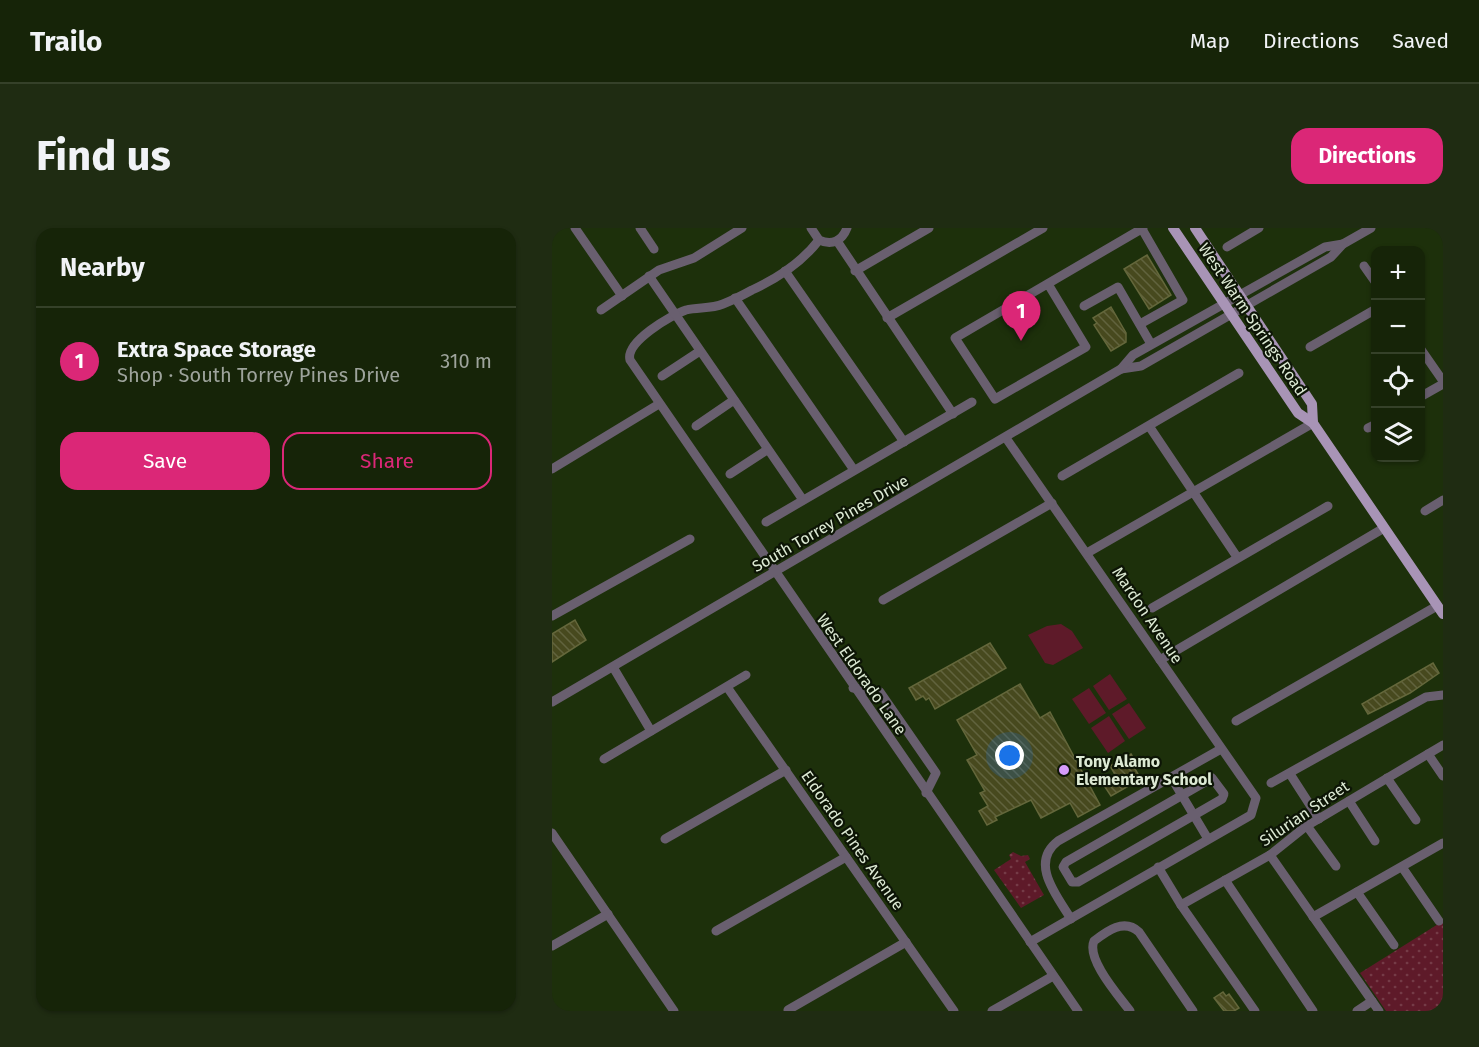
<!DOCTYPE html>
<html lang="en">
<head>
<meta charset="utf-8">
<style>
  body { margin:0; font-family:"Fira Sans",sans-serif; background:#1f2c12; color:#f1f3f6 }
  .controls { position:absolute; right:18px; top:18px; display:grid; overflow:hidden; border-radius:12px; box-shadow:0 2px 4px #0004 }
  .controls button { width:54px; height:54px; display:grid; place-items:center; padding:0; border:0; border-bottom:2px solid #354129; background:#162408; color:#f1f3f6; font:30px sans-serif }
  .you { position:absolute; left:458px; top:528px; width:21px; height:21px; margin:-15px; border:4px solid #fff; border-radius:50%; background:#1a73e8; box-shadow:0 0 0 9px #1a73e833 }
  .badge { display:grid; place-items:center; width:39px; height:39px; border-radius:50%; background:#db2777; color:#fff; font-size:20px; font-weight:700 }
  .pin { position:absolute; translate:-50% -50px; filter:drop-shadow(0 2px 3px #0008) }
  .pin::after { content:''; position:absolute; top:32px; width:21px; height:18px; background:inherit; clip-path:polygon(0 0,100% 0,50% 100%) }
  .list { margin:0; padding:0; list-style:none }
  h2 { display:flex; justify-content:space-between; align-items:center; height:78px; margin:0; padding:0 24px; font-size:26px }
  h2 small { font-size:20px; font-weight:400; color:#9ea49c }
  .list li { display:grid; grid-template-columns:39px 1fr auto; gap:18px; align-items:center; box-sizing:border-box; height:108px; padding:0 24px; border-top:2px solid #354129 }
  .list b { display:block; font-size:22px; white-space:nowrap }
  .list p { margin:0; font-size:20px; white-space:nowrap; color:#9ea49c }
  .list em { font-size:20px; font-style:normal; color:#9ea49c }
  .actions { display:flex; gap:12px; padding:18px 24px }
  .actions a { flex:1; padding:14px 0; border:2px solid #db2777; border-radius:18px; text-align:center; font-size:21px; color:#db2777 }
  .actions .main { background:#db2777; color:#fff }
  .icon { flex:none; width:33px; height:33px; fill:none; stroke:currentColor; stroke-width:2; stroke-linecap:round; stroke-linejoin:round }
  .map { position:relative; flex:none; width:891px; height:783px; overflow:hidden; border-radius:18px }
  header { display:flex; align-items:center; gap:36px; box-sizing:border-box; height:84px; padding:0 30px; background:#162408; border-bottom:2px solid #354129 }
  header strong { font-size:28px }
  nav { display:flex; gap:33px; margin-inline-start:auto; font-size:21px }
  .intro { display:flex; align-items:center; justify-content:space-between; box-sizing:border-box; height:144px; padding:0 36px }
  h1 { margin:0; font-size:42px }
  .button { padding:15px 27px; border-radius:18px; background:#db2777; color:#fff; font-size:21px; font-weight:700 }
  main { display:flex; gap:36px; padding:0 36px }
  aside { flex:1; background:#162408; border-radius:18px; box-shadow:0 2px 4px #0004 }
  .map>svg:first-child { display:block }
  .green { fill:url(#green-dots) }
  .pitch { fill:#5e1a29 }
  .building { fill:url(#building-back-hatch); stroke:#64673b; stroke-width:1.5 }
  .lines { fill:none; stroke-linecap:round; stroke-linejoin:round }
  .minor { stroke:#695f6f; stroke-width:9 }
  .major { stroke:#a894b6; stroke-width:10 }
  .poi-dot { fill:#d69bfa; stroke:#0d1506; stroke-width:2 }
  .labels { text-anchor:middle; stroke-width:4.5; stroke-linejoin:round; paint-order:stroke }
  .street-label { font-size:16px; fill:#ddead4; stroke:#0d1506 }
  .poi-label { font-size:16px; font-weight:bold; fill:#ddead4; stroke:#0d1506; text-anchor:start }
</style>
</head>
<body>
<header>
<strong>Trailo</strong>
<nav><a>Map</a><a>Directions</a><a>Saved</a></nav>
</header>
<div class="intro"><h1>Find us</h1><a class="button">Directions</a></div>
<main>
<aside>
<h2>Nearby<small></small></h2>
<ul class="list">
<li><span class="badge">1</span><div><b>Extra Space Storage</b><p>Shop · South Torrey Pines Drive</p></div><em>310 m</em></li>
</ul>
<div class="actions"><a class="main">Save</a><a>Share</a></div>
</aside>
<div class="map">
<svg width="891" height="783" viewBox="0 0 891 783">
  <defs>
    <pattern id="green-dots" width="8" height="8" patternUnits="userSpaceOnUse" patternTransform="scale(1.5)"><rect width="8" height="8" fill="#5e1a29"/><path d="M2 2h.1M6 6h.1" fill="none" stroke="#753b47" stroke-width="1.8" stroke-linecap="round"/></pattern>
    <pattern id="building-back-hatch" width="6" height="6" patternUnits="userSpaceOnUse" patternTransform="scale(1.5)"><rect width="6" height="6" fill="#47491e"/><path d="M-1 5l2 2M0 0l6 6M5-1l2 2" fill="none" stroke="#61633e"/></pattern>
  </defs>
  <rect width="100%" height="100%" fill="#1d300b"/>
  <g class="green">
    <polygon points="461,624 469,628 476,627 478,631 473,634 492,667 469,680 442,642 459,631 457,627"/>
    <polygon points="891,693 891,780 886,783 834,783 808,745"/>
  </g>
  <g class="pitch">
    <polygon points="509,396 520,403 531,420 501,437 493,435 476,407 495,398"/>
    <polygon points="558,446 575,471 557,482 541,458"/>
    <polygon points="537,460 554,485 537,496 520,471"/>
    <polygon points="577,475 594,500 577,511 560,486"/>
    <polygon points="557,488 573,513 556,525 539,500"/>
  </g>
  <g class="building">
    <polygon points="595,27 619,67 597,81 572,41"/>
    <polygon points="559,79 574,105 574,114 559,123 542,97 545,95 541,90"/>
    <polygon points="23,392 34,412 0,434 0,406"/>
    <polygon points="438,415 454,440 383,481 377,470 374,472 371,468 364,472 357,460"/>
    <polygon points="881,435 887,445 858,465 816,486 810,476"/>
    <polygon points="468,456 488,490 498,484 548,577 526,589 518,575 489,590 479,572 443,589 445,592 435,597 427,583 436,578 428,565 433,563 415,532 425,527 405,492"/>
    <polygon points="579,526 584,534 580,536 589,551 559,568 551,556 564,548 558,538"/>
    <polygon points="671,764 674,768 677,766 687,780 682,783 672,783 662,770"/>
  </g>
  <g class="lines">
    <g class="minor">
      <polyline points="23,0 70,68"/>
      <polyline points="88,0 102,21"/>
      <path d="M259,0L267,12C280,18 290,13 295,0"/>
      <path d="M267,12C250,34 224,51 200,62C191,67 181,72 171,76C159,81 146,79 134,82C119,87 73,114 78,132L526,783"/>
      <polyline points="285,13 401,186"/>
      <polyline points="675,19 707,0"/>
      <polyline points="812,38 824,55"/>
      <polyline points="233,43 352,214"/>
      <polyline points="303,43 377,0"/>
      <polyline points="97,48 251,272"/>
      <polyline points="496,56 534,119 443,171 403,110 591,0"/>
      <polyline points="183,70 302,242"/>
      <polyline points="532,78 566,59 599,116"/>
      <polyline points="49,82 107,42 142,30 190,0"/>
      <polyline points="335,90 491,0"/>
      <polyline points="588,96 631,72 590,1"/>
      <polyline points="758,119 824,81"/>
      <polyline points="868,120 891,153"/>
      <polyline points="569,141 589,138 779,29 791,16 819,0"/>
      <polyline points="110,148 148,123"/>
      <polyline points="868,169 891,156"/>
      <polyline points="144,198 182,172"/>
      <polyline points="597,198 685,329"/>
      <polyline points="816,200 824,196"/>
      <polyline points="454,210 704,570 699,587 478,714"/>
      <polyline points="0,241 107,176"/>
      <polyline points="178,246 215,222"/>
      <polyline points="510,248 687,145"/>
      <polyline points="873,283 891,272"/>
      <polyline points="214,294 420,174"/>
      <polyline points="535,325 761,195"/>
      <polyline points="331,372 500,275"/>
      <polyline points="600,380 776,278"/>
      <polyline points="0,388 138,311"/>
      <polyline points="608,432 832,300"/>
      <polyline points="61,439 99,503"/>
      <polyline points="175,459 402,783"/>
      <polyline points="301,460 328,464 384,545 374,565"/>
      <polyline points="0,474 569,141 581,127 773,19 791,16"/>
      <polyline points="684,493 885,378"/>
      <polyline points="876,526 891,548"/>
      <polyline points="52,531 194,447"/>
      <polyline points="738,546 767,591"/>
      <polyline points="619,549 656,611"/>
      <polygon points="660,550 672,566 670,571 526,654 520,654 511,639 514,634"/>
      <polyline points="835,550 864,592"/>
      <polyline points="719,555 874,469 891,467"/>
      <polyline points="797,573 823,613"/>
      <polyline points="755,598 784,638"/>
      <polyline points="0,605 122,783"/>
      <polyline points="113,611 234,542"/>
      <polyline points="718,627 827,783"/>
      <polyline points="606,639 629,677 703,783"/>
      <polyline points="850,639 887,693"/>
      <polyline points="673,652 761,783"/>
      <polyline points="805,664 842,717"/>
      <polyline points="629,677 718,627 753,599 891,517"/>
      <polyline points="761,689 891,615"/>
      <path d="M519,691C505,668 477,635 506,613L669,521"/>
      <polyline points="164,703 294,629"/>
      <polyline points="0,718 56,686"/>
      <polyline points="236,782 354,714"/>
      <polyline points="440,783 501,748"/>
      <path d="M578,783C567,768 534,731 542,713C555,703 572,690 587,704L641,783"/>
      <polyline points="805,783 820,773"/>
    </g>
    <g class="major">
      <polyline points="621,0 746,185 761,195 891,386"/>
      <polyline points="643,0 760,176 761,195"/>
    </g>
  </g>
  <circle class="poi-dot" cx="512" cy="542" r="6"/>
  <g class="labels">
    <g class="street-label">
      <text transform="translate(701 91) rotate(56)" y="6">West Warm Springs Road</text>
      <text transform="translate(278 295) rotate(-30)" y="6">South Torrey Pines Drive</text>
      <text transform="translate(596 387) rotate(56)" y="6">Mardon Avenue</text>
      <text transform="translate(310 446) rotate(55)" y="6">West Eldorado Lane</text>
      <text transform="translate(752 585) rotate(-34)" y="6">Silurian Street</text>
      <text transform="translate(301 612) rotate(55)" y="6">Eldorado Pines Avenue</text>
    </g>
    <g class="poi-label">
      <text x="524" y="539">Tony Alamo<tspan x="524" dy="18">Elementary School</tspan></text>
    </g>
  </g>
</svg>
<div class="controls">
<button>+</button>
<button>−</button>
<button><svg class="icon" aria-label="locate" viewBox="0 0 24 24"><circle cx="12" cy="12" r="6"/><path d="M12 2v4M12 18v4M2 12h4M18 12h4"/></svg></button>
<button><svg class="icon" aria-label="layers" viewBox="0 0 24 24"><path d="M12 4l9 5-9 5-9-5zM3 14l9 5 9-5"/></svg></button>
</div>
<div class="you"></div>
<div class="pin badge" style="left:469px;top:113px">1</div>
</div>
</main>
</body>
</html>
